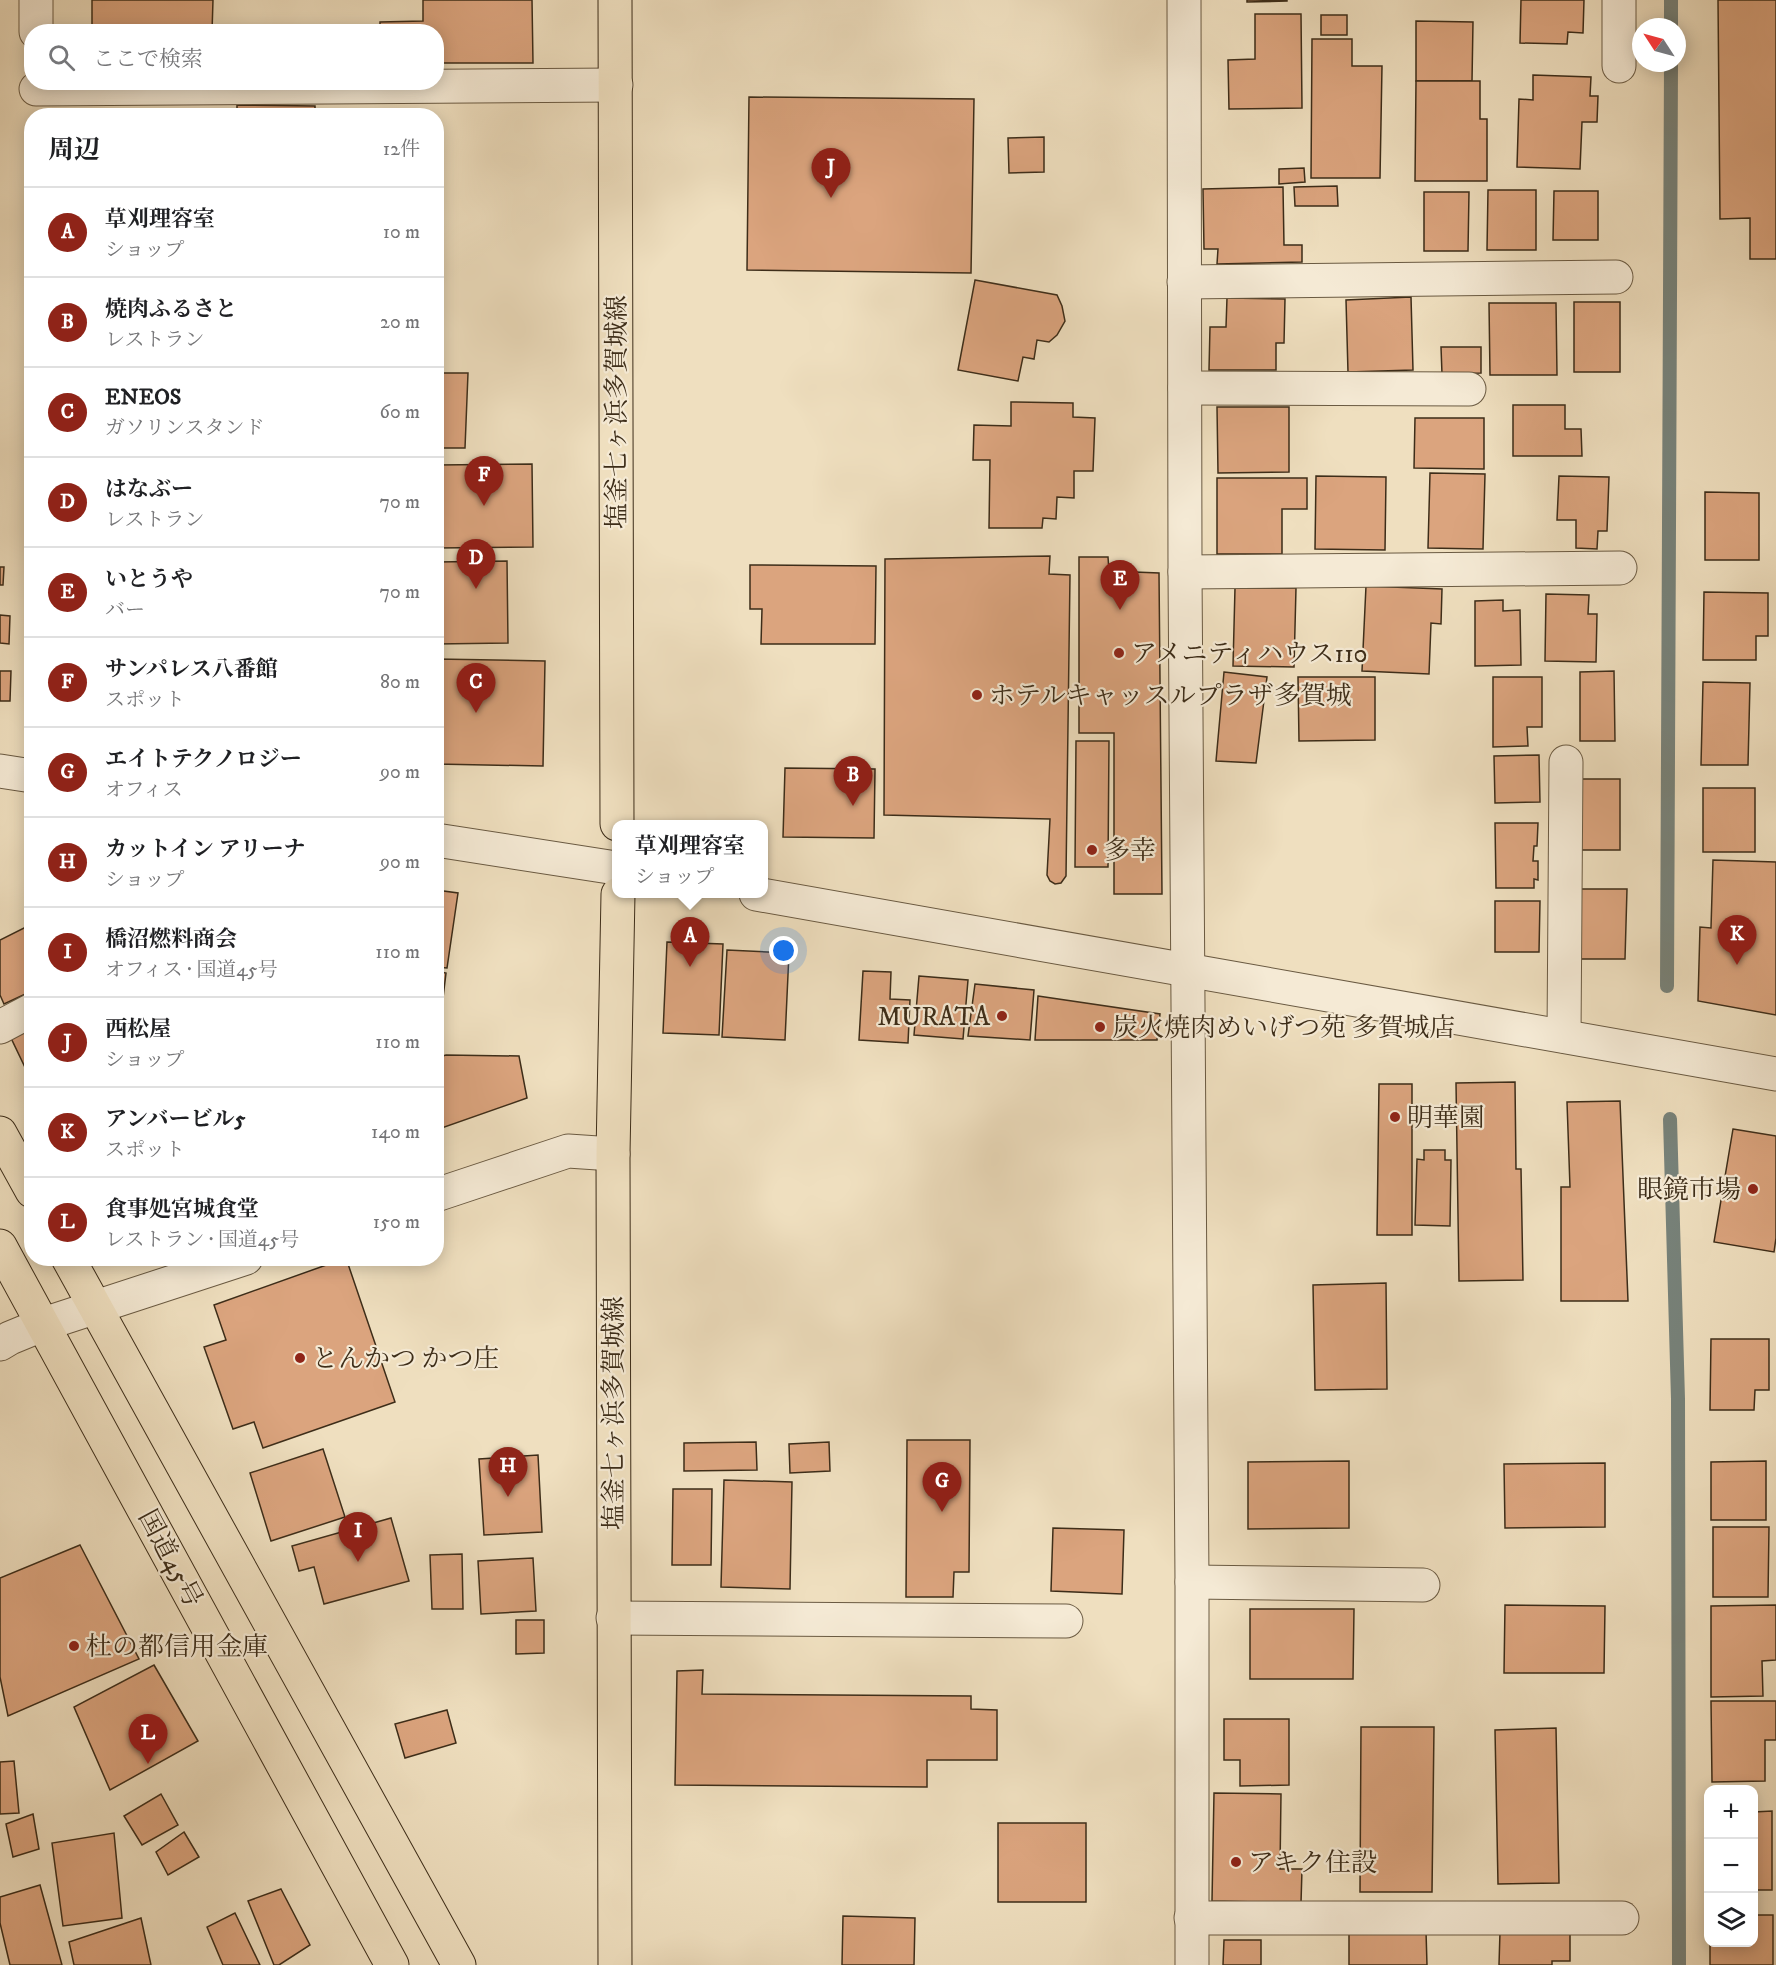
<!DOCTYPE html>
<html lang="ja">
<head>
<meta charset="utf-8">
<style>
  body { margin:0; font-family:"IM FELL DW Pica","Noto Serif JP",serif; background:#f6f6f6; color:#202124 }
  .controls { position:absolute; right:18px; bottom:18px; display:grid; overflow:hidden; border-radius:12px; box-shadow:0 3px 15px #0003 }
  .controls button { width:54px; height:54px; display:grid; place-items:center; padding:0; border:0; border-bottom:2px solid #e0e0e0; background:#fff; color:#202124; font:30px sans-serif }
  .compass { position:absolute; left:1632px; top:18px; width:54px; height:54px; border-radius:50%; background:#fff; box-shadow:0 3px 15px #0003; rotate:306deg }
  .you { position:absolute; left:784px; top:951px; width:21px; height:21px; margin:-15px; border:4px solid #fff; border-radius:50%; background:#1a73e8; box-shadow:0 0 0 9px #1a73e833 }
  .badge { display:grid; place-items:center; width:39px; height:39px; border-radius:50%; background:#8f2418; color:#fff; font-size:20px; font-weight:700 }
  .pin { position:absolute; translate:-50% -50px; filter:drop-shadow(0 2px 3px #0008) }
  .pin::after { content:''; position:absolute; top:32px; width:21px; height:18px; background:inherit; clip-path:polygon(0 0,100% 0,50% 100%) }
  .popup { position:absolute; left:612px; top:820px; width:156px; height:78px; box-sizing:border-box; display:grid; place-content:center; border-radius:12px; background:#fff; filter:drop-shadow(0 2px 4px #0005); font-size:20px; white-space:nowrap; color:#757577 }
  .popup b { font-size:22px; color:#202124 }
  .popup::after { content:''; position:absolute; left:50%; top:100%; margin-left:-12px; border:12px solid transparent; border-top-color:#fff }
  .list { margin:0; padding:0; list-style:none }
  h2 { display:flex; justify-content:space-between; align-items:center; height:78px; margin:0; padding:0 24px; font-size:26px }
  h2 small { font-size:20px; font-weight:400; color:#757577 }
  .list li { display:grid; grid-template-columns:39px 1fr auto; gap:18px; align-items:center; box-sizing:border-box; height:90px; padding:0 24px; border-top:2px solid #e0e0e0 }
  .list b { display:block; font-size:22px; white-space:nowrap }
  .list p { margin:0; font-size:20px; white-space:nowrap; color:#757577 }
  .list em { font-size:20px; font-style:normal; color:#757577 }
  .icon { flex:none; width:33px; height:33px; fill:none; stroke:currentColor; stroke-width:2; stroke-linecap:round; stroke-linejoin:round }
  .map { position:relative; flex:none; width:1776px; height:1965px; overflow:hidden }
  .search { position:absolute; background:#fff; box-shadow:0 3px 15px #0003; left:24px; top:24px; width:420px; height:66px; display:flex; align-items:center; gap:15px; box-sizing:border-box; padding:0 21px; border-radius:24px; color:#757577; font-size:22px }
  .panel { position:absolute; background:#fff; box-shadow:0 3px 15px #0003; left:24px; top:108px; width:420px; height:1158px; border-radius:24px }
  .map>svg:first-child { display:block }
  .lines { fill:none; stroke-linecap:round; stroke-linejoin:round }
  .stream { stroke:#77827a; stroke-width:14 }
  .building { fill:#dba47e; stroke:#3d2d19; stroke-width:1.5 }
  .minor-casing { stroke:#6a5a42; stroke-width:35 }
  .major-casing { stroke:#3d2d19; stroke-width:35 }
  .highway-casing { stroke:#3d2d19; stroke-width:35 }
  .minor { stroke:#f5ead5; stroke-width:33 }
  .major { stroke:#efdfbf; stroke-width:33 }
  .highway { stroke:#efdfbf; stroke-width:33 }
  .poi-dot { fill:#8f2418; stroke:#f5ead5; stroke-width:2 }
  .labels { text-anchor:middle; stroke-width:4.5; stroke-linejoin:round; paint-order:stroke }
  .street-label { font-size:26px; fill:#3d2d19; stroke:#f5ead5 }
  .poi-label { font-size:26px; fill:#3d2d19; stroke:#f5ead5; text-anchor:start }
</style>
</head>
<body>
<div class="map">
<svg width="1776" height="1965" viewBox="0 0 1776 1965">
  <rect width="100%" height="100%" fill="#efdfbf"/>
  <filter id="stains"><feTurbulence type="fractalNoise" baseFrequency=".00333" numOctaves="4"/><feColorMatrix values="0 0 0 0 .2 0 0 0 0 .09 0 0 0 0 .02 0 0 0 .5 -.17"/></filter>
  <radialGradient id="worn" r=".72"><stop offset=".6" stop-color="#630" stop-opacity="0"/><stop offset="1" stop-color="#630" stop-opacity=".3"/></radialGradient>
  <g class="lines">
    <g class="stream">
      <polyline points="1671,27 1671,0"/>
      <polyline points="1667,986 1671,63"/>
      <polyline points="1670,1119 1678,1399 1679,1965"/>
    </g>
  </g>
  <g class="building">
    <polygon points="92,0 213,0 212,32 92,32"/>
    <polygon points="423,0 532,0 533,63 436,63 436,32 380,32 380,22 423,21"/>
    <polygon points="1247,0 1287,0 1287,1 1247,2"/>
    <polygon points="1521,0 1584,0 1583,33 1568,32 1567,44 1520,43"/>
    <polygon points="1718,0 1776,0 1776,259 1750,259 1750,218 1720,219"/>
    <polygon points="1255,14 1301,14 1302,108 1229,109 1228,60 1255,59"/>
    <rect x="1321" y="15" width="26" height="20"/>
    <polygon points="1416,21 1473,22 1472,81 1416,81"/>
    <polygon points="1312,39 1352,39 1352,66 1382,66 1380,178 1311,178"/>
    <polygon points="1533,75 1591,77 1590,96 1598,96 1597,122 1582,122 1580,169 1517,167 1519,99 1533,100"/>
    <polygon points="1416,81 1480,81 1480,119 1487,119 1487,181 1415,181"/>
    <polygon points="749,97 974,99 971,273 747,270"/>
    <polygon points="237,105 315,106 315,116 237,116"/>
    <polygon points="67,110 148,111 148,116 67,116"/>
    <polygon points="1044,137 1044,172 1009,173 1008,138"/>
    <polygon points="1304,168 1305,182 1279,184 1279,169"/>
    <polygon points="1337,186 1338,206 1295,206 1294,187"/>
    <polygon points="1283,187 1284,245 1302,245 1302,262 1217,264 1218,249 1204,249 1203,189"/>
    <polygon points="1488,190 1536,190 1536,250 1487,250"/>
    <polygon points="1554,191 1598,191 1598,240 1553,240"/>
    <polygon points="1424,192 1469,192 1468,251 1424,251"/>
    <polygon points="975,280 1057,295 1062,306 1065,321 1057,335 1049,342 1037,340 1034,359 1023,357 1018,381 958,370"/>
    <polygon points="1411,297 1413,370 1348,372 1346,300"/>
    <polygon points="1227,298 1285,299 1284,343 1276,343 1276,370 1209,370 1210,327 1226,327"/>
    <rect x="1574" y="302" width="46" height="70"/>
    <polygon points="1489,303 1556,303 1557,375 1490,375"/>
    <polygon points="1441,347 1481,347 1481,373 1442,374"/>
    <polygon points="436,373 468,373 465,448 436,448"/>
    <polygon points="1011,402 1073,403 1073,417 1095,418 1093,471 1074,471 1074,498 1057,497 1056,519 1043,518 1042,528 989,528 990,460 973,460 974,425 1011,426"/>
    <polygon points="1513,405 1565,405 1565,429 1581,429 1582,456 1513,456"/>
    <polygon points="1217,407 1289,407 1289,472 1218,473"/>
    <polygon points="1415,418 1484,418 1484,469 1414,468"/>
    <polygon points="532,464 533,547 436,548 436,465"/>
    <polygon points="1430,473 1485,474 1483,549 1428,548"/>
    <polygon points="1316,476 1386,477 1385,550 1315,549"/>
    <polygon points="1559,476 1609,477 1607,531 1598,531 1597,549 1576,548 1576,520 1557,520"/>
    <polygon points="1217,478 1307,478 1307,509 1282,509 1282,554 1217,554"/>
    <polygon points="1705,492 1759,493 1759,560 1705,560"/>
    <polygon points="1050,556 1049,574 1070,575 1066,876 1061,883 1055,884 1050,881 1047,875 1050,819 884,815 885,559"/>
    <polygon points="1079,557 1108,557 1109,571 1159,573 1162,894 1114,894 1114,733 1079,733"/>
    <polygon points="507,561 508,643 436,644 436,562"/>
    <polygon points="750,565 876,566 875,644 761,644 762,609 750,609"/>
    <polygon points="0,567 4,567 3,585 0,585"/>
    <polygon points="1366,586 1442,589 1441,624 1431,623 1429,674 1362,671"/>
    <polygon points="1235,588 1296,588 1294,667 1233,666"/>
    <polygon points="1704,592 1768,593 1768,636 1756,636 1756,660 1703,660"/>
    <polygon points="1546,594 1589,595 1588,614 1597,614 1596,662 1545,661"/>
    <polygon points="1503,600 1503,611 1520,610 1521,665 1475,666 1475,601"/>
    <polygon points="0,615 10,616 9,644 0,643"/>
    <polygon points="436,659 545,661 543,766 436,764"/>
    <polygon points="0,671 11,671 10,701 0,701"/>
    <polygon points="1614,671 1615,741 1580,741 1580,672"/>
    <polygon points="1224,672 1267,677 1256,763 1216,761"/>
    <polygon points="1298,677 1375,677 1375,740 1299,741"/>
    <polygon points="1493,677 1542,677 1542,727 1527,727 1528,746 1493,747"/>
    <polygon points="1703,682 1750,683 1748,765 1701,765"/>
    <polygon points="1076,741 1109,741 1108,867 1075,867"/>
    <polygon points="1539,755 1540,802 1495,803 1494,756"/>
    <polygon points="785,768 875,769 874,838 783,837"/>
    <rect x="1578" y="779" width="42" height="71"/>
    <rect x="1703" y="788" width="52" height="64"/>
    <polygon points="1495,823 1538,823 1537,846 1534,846 1533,861 1538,861 1538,880 1534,879 1534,888 1496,888"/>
    <polygon points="1713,860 1776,862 1776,1015 1698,1001 1700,927 1711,928"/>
    <polygon points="1580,889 1627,889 1625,959 1579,959"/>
    <polygon points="436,890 458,893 447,968 436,967"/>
    <polygon points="1495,901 1540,901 1539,952 1495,952"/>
    <polygon points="32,924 32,991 4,1004 0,995 0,940"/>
    <polygon points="667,942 723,944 719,1035 663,1033"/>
    <polygon points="727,950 789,953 785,1040 722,1037"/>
    <polygon points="436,971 446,973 438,1039 436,1039"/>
    <polygon points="863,971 891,972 890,999 910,1000 908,1043 859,1040"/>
    <polygon points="919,976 968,980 963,1039 914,1035"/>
    <polygon points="975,984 1034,990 1030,1040 968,1036"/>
    <polygon points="1038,996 1160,1014 1157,1040 1035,1040"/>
    <polygon points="32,1028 32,1082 11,1038"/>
    <polygon points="446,1055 519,1056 527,1098 436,1130 436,1058"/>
    <polygon points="1515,1082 1516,1169 1521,1169 1523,1280 1459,1281 1456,1083"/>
    <polygon points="1379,1084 1412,1084 1412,1235 1377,1235"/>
    <polygon points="1620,1101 1628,1301 1561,1301 1561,1187 1570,1187 1567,1102"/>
    <polygon points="1733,1129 1776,1136 1776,1238 1774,1252 1714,1242"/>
    <polygon points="1424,1150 1445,1150 1445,1160 1451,1160 1450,1226 1415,1225 1417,1159 1424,1160"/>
    <polygon points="346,1258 395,1402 263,1448 254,1422 233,1429 204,1347 226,1340 214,1305"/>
    <polygon points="1386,1283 1387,1389 1315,1390 1313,1285"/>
    <polygon points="1711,1339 1769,1339 1769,1390 1755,1390 1754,1410 1710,1410"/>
    <polygon points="907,1440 970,1440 969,1572 954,1572 953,1597 906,1597"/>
    <polygon points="756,1442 757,1470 684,1471 684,1443"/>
    <polygon points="829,1442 830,1471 790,1473 789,1444"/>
    <polygon points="323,1449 345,1517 271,1541 250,1473"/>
    <polygon points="538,1455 542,1532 484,1535 479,1459"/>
    <polygon points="1349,1461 1349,1528 1248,1529 1248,1462"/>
    <polygon points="1766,1461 1766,1520 1711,1520 1711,1462"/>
    <polygon points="1605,1463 1605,1527 1505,1528 1504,1464"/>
    <polygon points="724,1480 792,1482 790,1589 721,1587"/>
    <polygon points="673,1489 712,1489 711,1565 672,1565"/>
    <polygon points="391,1518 409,1581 324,1604 314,1567 299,1571 292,1546"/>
    <polygon points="1713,1527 1769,1527 1768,1597 1713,1597"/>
    <polygon points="1053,1528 1124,1530 1122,1594 1051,1591"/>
    <polygon points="80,1545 139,1659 8,1716 0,1677 0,1578"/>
    <polygon points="462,1554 463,1609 432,1609 430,1555"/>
    <polygon points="533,1558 536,1611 481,1614 478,1561"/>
    <polygon points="1505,1605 1605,1606 1604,1673 1504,1673"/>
    <polygon points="1776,1605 1776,1660 1762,1661 1763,1696 1711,1697 1711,1606"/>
    <polygon points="1250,1609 1354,1609 1353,1679 1250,1679"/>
    <polygon points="516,1620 544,1620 544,1653 516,1654"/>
    <polygon points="154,1665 198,1741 110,1790 74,1707"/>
    <polygon points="703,1670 702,1694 971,1696 971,1709 997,1710 997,1760 927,1760 927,1787 675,1785 677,1671"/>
    <polygon points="1711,1701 1776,1701 1776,1740 1765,1740 1765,1781 1712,1782"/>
    <polygon points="447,1710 456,1743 405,1758 395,1724"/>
    <polygon points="1224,1719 1289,1719 1289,1785 1240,1786 1240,1760 1224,1760"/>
    <polygon points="1361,1727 1434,1727 1432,1892 1360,1892"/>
    <polygon points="1556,1728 1559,1883 1498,1884 1495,1730"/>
    <polygon points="14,1761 19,1813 0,1814 0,1762"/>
    <polygon points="1214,1793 1281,1794 1280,1869 1302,1869 1301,1903 1212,1901"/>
    <polygon points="161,1794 178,1825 142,1845 124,1816"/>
    <polygon points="1772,1811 1772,1890 1754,1890 1754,1812"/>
    <polygon points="33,1814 39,1849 13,1857 6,1824"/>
    <rect x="998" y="1823" width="88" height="79"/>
    <polygon points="184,1832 199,1857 168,1875 156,1852"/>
    <polygon points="114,1833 122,1918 63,1926 52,1843"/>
    <polygon points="40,1885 62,1965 10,1965 0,1923 0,1897"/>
    <polygon points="281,1889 310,1945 279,1965 274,1965 248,1901"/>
    <polygon points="235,1913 260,1965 223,1965 207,1927"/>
    <polygon points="1754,1915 1773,1915 1773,1965 1710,1965 1710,1942 1754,1942"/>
    <polygon points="843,1916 915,1918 914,1965 842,1965"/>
    <polygon points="141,1918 151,1965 74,1965 69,1942"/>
    <polygon points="1349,1931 1426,1931 1427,1965 1349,1965"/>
    <polygon points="1500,1932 1570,1933 1570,1961 1552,1961 1552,1965 1499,1965"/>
    <polygon points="1224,1940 1261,1940 1261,1965 1223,1965"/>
  </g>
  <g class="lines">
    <g class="minor-casing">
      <g id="minor">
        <polyline points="36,0 36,32"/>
        <polyline points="1184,0 1185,572 1192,1582 1192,1965"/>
        <polyline points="1619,0 1619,66"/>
        <polyline points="36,89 616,85"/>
        <polyline points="1184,282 1616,277"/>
        <polyline points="1185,388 1469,389"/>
        <polyline points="1185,572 1620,568"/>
        <polyline points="0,771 32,776"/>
        <polyline points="436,840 616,868"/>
        <polyline points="756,894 1776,1074"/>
        <polyline points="0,1027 32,1010"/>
        <polyline points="1564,1036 1566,762"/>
        <polyline points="436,1195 568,1151 613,1154"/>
        <polyline points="0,1344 10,1338 44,1324 246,1258"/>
        <polyline points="1192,1582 1423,1585"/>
        <polyline points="613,1618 1066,1621"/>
        <polyline points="1191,1918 1622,1918"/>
      </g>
    </g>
    <g class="major-casing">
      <g id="major">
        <polyline points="615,0 617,824"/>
        <polyline points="615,1965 613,1154 618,894"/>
      </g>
    </g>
    <g class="highway-casing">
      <g id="highway">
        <polyline points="0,1133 32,1191"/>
        <polyline points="0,1246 392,1965"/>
        <polyline points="68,1258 459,1965"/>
      </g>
    </g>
    <use href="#minor" class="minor"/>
    <use href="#major" class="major"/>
    <use href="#highway" class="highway"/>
  </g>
  <g class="poi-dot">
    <circle cx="1119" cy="653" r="6"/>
    <circle cx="977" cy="695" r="6"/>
    <circle cx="1092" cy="850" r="6"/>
    <circle cx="1002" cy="1016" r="6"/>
    <circle cx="1100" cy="1027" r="6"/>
    <circle cx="1395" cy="1117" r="6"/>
    <circle cx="1753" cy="1189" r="6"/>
    <circle cx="300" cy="1358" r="6"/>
    <circle cx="74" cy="1646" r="6"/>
    <circle cx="1236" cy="1862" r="6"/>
  </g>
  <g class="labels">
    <g class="street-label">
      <text transform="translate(616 412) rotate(-90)" y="9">塩釜七ヶ浜多賀城線</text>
      <text transform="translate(613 1413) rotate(-90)" y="9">塩釜七ヶ浜多賀城線</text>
      <text transform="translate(171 1558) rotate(62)" y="9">国道45号</text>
    </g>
    <g class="poi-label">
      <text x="1131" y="662">アメニティハウス110</text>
      <text x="989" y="704">ホテルキャッスルプラザ多賀城</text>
      <text x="1104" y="859">多幸</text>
      <text x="990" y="1025" text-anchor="end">MURATA</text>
      <text x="1112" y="1036">炭火焼肉めいげつ苑 多賀城店</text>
      <text x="1407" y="1126">明華園</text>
      <text x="1741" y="1198" text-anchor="end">眼鏡市場</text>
      <text x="312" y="1367">とんかつ かつ庄</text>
      <text x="86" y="1655">杜の都信用金庫</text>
      <text x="1248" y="1871">アキク住設</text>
    </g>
  </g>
  <rect width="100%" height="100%" filter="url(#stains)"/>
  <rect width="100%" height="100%" fill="url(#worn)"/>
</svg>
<div class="controls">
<button>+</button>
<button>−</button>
<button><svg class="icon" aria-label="layers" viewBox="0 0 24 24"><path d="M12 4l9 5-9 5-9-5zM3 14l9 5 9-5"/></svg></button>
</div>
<svg class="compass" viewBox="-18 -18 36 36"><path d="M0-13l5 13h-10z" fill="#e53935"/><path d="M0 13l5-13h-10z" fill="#757577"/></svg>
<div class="you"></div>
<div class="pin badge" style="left:690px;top:967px">A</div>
<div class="popup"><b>草刈理容室</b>ショップ</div>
<div class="pin badge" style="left:853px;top:806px">B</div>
<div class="pin badge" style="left:476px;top:713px">C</div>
<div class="pin badge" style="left:476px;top:589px">D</div>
<div class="pin badge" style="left:1120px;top:610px">E</div>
<div class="pin badge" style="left:484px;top:506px">F</div>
<div class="pin badge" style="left:942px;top:1512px">G</div>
<div class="pin badge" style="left:508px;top:1497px">H</div>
<div class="pin badge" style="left:358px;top:1562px">I</div>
<div class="pin badge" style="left:831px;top:198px">J</div>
<div class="pin badge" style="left:1737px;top:965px">K</div>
<div class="pin badge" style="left:148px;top:1764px">L</div>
<div class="search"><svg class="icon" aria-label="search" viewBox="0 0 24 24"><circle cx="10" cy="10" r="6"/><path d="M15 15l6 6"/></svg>ここで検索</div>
<section class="panel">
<h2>周辺<small>12件</small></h2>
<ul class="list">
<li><span class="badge">A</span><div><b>草刈理容室</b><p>ショップ</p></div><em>10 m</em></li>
<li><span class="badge">B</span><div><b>焼肉ふるさと</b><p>レストラン</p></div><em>20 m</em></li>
<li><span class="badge">C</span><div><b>ENEOS</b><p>ガソリンスタンド</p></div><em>60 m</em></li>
<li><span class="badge">D</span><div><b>はなぶー</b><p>レストラン</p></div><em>70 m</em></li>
<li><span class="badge">E</span><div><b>いとうや</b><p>バー</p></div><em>70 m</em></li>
<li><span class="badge">F</span><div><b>サンパレス八番館</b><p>スポット</p></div><em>80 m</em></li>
<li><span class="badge">G</span><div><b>エイトテクノロジー</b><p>オフィス</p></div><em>90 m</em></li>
<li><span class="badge">H</span><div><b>カットイン アリーナ</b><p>ショップ</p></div><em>90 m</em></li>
<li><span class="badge">I</span><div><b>橋沼燃料商会</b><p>オフィス · 国道45号</p></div><em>110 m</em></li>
<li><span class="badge">J</span><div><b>西松屋</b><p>ショップ</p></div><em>110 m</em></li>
<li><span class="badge">K</span><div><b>アンバービル5</b><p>スポット</p></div><em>140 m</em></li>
<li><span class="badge">L</span><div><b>食事処宮城食堂</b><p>レストラン · 国道45号</p></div><em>150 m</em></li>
</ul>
</section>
</div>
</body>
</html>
